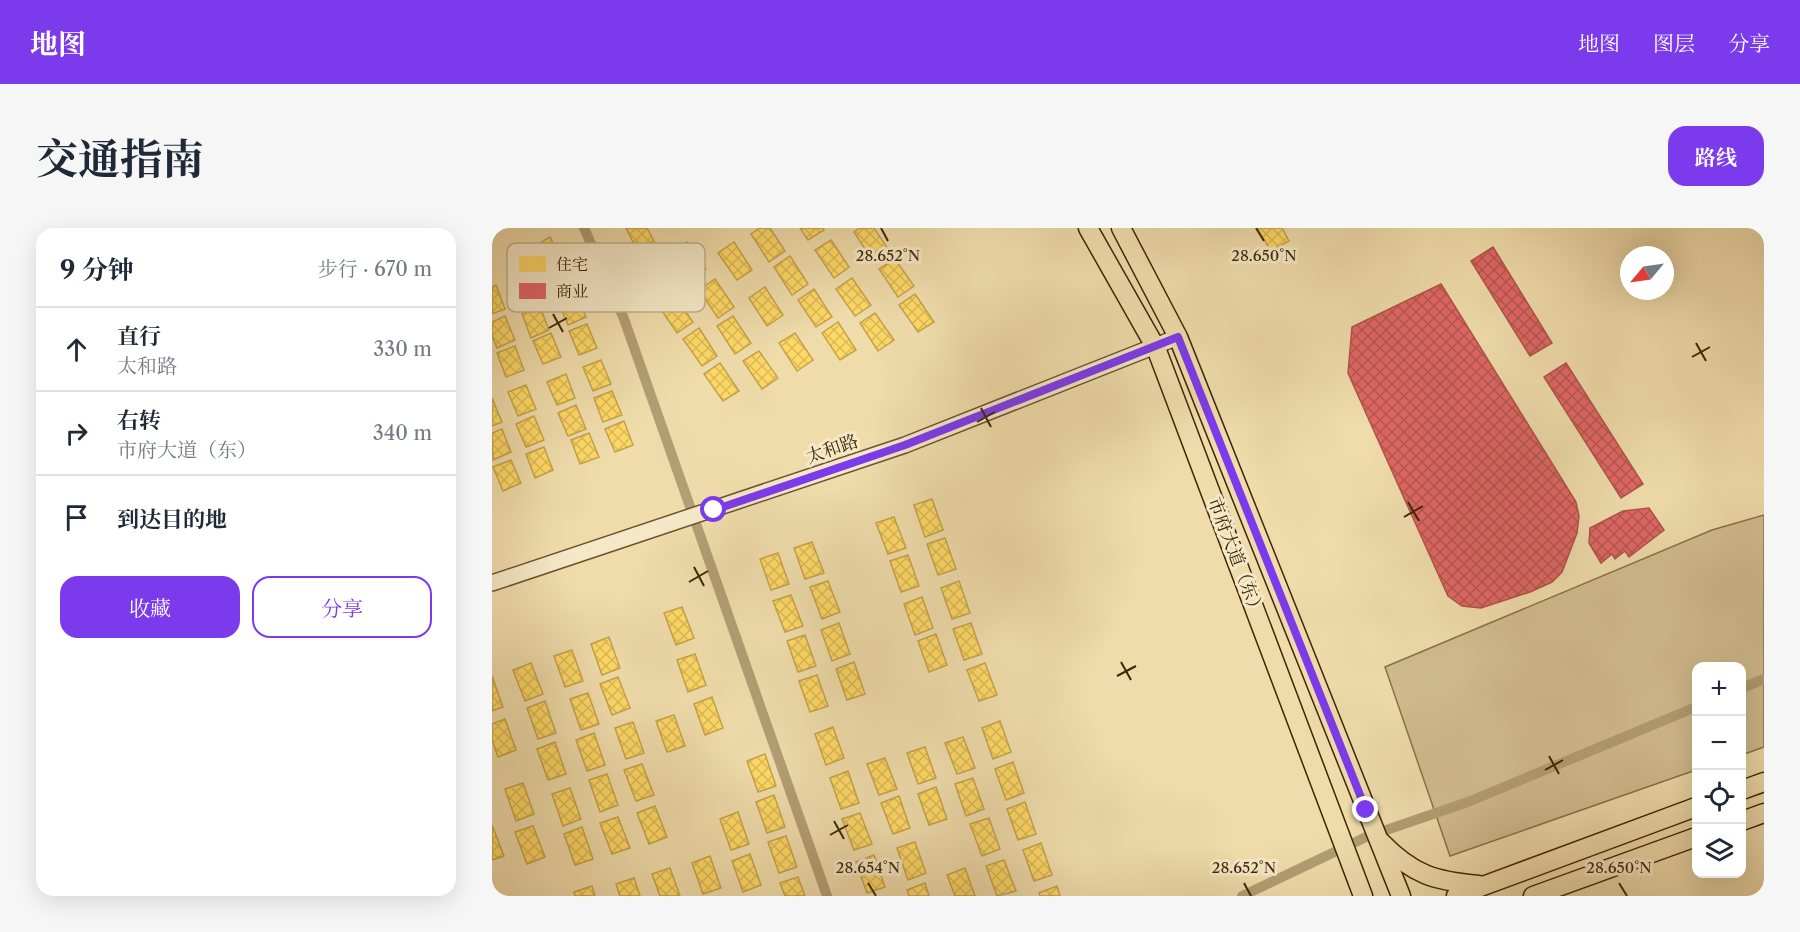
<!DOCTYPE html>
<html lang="zh">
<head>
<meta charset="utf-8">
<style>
  body { margin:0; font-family:"Libre Caslon Text","Noto Serif SC",serif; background:#f6f6f7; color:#1f2937 }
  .controls { position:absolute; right:18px; bottom:18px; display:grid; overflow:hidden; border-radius:12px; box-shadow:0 6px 24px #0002 }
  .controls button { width:54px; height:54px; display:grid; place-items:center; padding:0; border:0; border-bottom:2px solid #e0e1e3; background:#fff; color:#1f2937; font:30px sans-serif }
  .compass { position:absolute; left:1128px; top:18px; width:54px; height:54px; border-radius:50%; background:#fff; box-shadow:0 6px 24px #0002; rotate:241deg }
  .stop { position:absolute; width:18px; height:18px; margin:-14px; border:4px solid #7c3aed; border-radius:50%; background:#fff }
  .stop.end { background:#7c3aed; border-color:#fff; box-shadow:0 2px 6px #0008 }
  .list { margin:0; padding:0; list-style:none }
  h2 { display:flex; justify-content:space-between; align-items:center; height:78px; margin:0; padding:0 24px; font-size:26px }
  h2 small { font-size:20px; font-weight:400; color:#747a83 }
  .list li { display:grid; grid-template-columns:39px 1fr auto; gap:18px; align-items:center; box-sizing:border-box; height:84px; padding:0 24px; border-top:2px solid #e0e1e3 }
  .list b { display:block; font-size:22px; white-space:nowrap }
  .list p { margin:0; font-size:20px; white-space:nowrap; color:#747a83 }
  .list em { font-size:20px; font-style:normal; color:#747a83 }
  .actions { display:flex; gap:12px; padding:18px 24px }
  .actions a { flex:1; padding:14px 0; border:2px solid #7c3aed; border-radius:18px; text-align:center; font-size:21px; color:#7c3aed }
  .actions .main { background:#7c3aed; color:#fff }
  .icon { flex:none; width:33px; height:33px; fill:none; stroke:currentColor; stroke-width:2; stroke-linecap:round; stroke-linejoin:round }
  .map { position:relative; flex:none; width:1272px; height:668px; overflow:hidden; border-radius:18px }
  header { display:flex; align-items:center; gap:36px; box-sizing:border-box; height:84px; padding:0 30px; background:#7c3aed; color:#fff }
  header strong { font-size:28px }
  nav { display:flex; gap:33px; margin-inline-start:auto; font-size:21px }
  .intro { display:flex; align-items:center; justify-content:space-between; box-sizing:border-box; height:144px; padding:0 36px }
  h1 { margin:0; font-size:42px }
  .button { padding:15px 27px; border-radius:18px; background:#7c3aed; color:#fff; font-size:21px; font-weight:700 }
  main { display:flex; gap:36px; padding:0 36px }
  aside { flex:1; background:#fff; border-radius:18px; box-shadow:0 6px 24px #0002 }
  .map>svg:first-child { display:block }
  .park { fill:#d2bd8f; stroke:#88724a; stroke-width:1.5 }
  .homes { fill:url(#homes-cross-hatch); stroke:#c5a349; stroke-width:1.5 }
  .shops { fill:url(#shops-cross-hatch); stroke:#af5349; stroke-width:1.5 }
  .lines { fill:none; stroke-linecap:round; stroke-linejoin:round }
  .canal { stroke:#b39e73; stroke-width:10 }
  .tertiary-casing { stroke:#6a542e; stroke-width:18 }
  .primary-casing { stroke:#3d2605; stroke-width:21 }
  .tertiary { stroke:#f5e8c8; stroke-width:15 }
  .primary { stroke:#f0dcab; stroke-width:18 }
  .route { stroke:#7c3aed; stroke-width:8 }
  .ticks { fill:none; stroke:#3d2605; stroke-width:2 }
  .labels { text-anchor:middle; stroke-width:6; stroke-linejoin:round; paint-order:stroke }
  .street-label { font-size:18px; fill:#3d2605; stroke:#f5e8c8 }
  .key { fill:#f5e8c8; stroke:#beae8e; stroke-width:1.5 }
  .key-label { font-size:16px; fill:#3d2605 }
  .ticks-label { font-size:15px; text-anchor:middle; fill:#3d2605; stroke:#f5e8c8; stroke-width:6; stroke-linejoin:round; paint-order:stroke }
</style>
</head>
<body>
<header>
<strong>地图</strong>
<nav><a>地图</a><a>图层</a><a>分享</a></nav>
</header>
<div class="intro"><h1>交通指南</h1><a class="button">路线</a></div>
<main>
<aside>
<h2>9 分钟<small>步行 · 670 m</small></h2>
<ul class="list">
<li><svg class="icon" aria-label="ahead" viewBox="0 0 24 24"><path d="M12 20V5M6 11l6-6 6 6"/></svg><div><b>直行</b><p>太和路</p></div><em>330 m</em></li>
<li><svg class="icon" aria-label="right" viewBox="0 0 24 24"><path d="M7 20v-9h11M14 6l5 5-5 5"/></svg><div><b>右转</b><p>市府大道（东）</p></div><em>340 m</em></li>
<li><svg class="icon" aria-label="arrive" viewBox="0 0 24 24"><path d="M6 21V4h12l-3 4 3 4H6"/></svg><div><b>到达目的地</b></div></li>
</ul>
<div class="actions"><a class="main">收藏</a><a>分享</a></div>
</aside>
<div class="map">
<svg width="1272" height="668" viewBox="0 0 1272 668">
  <defs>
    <pattern id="homes-cross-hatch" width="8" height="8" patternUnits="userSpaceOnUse" patternTransform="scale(1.5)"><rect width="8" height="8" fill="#ffd966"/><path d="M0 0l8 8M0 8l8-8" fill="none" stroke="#dbba57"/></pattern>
    <pattern id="shops-cross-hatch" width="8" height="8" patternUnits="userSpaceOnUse" patternTransform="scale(1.5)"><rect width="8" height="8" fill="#e06666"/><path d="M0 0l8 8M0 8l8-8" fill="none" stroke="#b75452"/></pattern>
  </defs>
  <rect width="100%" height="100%" fill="#f0dcab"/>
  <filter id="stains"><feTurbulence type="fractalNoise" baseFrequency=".00333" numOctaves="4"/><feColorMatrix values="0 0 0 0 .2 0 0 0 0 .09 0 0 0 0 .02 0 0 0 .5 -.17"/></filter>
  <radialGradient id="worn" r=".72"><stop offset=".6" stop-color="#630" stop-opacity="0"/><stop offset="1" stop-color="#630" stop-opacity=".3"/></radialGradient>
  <polygon class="park" points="1272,287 1272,519 1250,527 1250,439 1204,439 1204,542 958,628 893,439 1220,302"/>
  <g class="homes">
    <polygon points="134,0 155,0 162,13 145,22"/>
    <polygon points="268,0 278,0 293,23 277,34 259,6"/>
    <polygon points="308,0 331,0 332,2 316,12"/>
    <polygon points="368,0 382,0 396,21 380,32 362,4"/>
    <polygon points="765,0 790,0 797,13 779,23"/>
    <polygon points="58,9 70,32 53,41 41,19"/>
    <polygon points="339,12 357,39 342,50 323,22"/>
    <polygon points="195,14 214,41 198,52 179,24"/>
    <polygon points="242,14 260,42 245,52 226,25"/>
    <polygon points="298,28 316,56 300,67 282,39"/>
    <polygon points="403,31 422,58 406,69 387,41"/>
    <polygon points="360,50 379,77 363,88 344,61"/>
    <polygon points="223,51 242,79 226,90 207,62"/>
    <polygon points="4,57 13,81 0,86 0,59"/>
    <polygon points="273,59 291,87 275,98 257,70"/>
    <polygon points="322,61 340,89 324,99 306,72"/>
    <polygon points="84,66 94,89 76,97 66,73"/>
    <polygon points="423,66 442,94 426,104 407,77"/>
    <polygon points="182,67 201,94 185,105 166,77"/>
    <polygon points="48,79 57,102 39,110 30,86"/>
    <polygon points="383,85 402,112 386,123 368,95"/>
    <polygon points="13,88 23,112 5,120 0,108 0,94"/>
    <polygon points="241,88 259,115 243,126 225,98"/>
    <polygon points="346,94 364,122 348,132 330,105"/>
    <polygon points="95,96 105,120 87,127 77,103"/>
    <polygon points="207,100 225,128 210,138 191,111"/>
    <polygon points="59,105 69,129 51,136 41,113"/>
    <polygon points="303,105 321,132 305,143 287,115"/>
    <polygon points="23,118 32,142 14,149 5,125"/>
    <polygon points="267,123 286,150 270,161 251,133"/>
    <polygon points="109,132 119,156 101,163 91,139"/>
    <polygon points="228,135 247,163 231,173 212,146"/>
    <polygon points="74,146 83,170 65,177 55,154"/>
    <polygon points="34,157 44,181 26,188 16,164"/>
    <polygon points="120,163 130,187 111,194 102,170"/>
    <polygon points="0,170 10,194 0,198"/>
    <polygon points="84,177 94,201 76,208 66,185"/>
    <polygon points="42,188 52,212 34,219 24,196"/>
    <polygon points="132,193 141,217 123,224 113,201"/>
    <polygon points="10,201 19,224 1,232 0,205"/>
    <polygon points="97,205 107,229 88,236 79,212"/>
    <polygon points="52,219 61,242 43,250 34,226"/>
    <polygon points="19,232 29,255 11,263 1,239"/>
    <polygon points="440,271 451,302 433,309 422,277"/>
    <polygon points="402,289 414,320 396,326 384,295"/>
    <polygon points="453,310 464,341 446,347 435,316"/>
    <polygon points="320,314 332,345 313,351 302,320"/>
    <polygon points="286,325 297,356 279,362 268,331"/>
    <polygon points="416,327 427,358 409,364 398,333"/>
    <polygon points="336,353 348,384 330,391 318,359"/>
    <polygon points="467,353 478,385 460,391 449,360"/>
    <polygon points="299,367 311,398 293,404 281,373"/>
    <polygon points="430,369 441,400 423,407 412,376"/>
    <polygon points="190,379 202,410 184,417 172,385"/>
    <polygon points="347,395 358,426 340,433 329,402"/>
    <polygon points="479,395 490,426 472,432 461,401"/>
    <polygon points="444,406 455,437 437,444 426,413"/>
    <polygon points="313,407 324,438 306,444 295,413"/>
    <polygon points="117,409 128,440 110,447 99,416"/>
    <polygon points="80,422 91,453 73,459 62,428"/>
    <polygon points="203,426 214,457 196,464 185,432"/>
    <polygon points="362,434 373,466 355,472 344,441"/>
    <polygon points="39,435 51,466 33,473 21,442"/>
    <polygon points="493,435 505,467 487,473 475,442"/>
    <polygon points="325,447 336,478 318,484 307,453"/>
    <polygon points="0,448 11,479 0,483"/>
    <polygon points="126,449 138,480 120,487 108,456"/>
    <polygon points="96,465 107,496 89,502 78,471"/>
    <polygon points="220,469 231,500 213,507 202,476"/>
    <polygon points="53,473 64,505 46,511 35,480"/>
    <polygon points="182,487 193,518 175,524 164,493"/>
    <polygon points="13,491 24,522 6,529 0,512 0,496"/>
    <polygon points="508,493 519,524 501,531 490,500"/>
    <polygon points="141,494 152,525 134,531 123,500"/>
    <polygon points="341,499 352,530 334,537 323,506"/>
    <polygon points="102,505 113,537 95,543 84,512"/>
    <polygon points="471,509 483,540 465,546 453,515"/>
    <polygon points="63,514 74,546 56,552 45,521"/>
    <polygon points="433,519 444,550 426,556 415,525"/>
    <polygon points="273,526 284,558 266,564 255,533"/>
    <polygon points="393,530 405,561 387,567 375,536"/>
    <polygon points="521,534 532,565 514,572 503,541"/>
    <polygon points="150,536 162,567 144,573 132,542"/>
    <polygon points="356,543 367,575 349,581 338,550"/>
    <polygon points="115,546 126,577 108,584 97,552"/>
    <polygon points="481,550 492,581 474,588 463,556"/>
    <polygon points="31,555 42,586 24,593 13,561"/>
    <polygon points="444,559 455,591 437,597 426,566"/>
    <polygon points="78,560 89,591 71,598 60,566"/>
    <polygon points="282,567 293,599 275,605 264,574"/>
    <polygon points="407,568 418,600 401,606 389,575"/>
    <polygon points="533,574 544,606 526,612 515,581"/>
    <polygon points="163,578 175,609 157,616 145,585"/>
    <polygon points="246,584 257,616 239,622 228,591"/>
    <polygon points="368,585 380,616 362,622 350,591"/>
    <polygon points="126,589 138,620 120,626 108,595"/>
    <polygon points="497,590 508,621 490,628 478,596"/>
    <polygon points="0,597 12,628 0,632"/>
    <polygon points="41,598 53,629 35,636 23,604"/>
    <polygon points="90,599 101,631 83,637 72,606"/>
    <polygon points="294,608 305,639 287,645 276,614"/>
    <polygon points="423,614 434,645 416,652 405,620"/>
    <polygon points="549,615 560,647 542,653 531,622"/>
    <polygon points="258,626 269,657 251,664 240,633"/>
    <polygon points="382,627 393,659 375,665 364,634"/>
    <polygon points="218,628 229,660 211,666 200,635"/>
    <polygon points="512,632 524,663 505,668 494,638"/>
    <polygon points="178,640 188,668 168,668 160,646"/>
    <polygon points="473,640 483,668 463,668 455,647"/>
    <polygon points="306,649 313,668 293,668 288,655"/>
    <polygon points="142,650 148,668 128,668 124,656"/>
    <polygon points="433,655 437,668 417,668 415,662"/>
    <polygon points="100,658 103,668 83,668 82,664"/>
    <polygon points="565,658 568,668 548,668 547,665"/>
  </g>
  <g class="shops">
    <polygon points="1001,19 1060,115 1038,128 979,33"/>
    <polygon points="949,56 1084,274 1087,288 1085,305 1070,344 1060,354 1038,364 989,380 970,378 956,368 856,145 860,99"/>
    <polygon points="1074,135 1151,256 1129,270 1052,149"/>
    <polygon points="1157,280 1172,302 1137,329 1133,323 1123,331 1120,326 1109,335 1097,315 1098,300 1131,283"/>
  </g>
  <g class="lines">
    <g class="canal">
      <polyline points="92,0 132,91 335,668"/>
      <polyline points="1250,460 1272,451"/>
      <polyline points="750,668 874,609 976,574 1204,479"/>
    </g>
    <g class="tertiary-casing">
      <polyline id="tertiary" points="0,355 413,217 686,109"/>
    </g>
    <g class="primary-casing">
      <g id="primary">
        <polyline points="596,0 664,120 871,668"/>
        <polyline points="629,0 686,109 909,668"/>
        <polyline points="1250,562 1272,554"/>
        <polyline points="1250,593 1272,585"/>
        <path d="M889,614C921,647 943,653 987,657"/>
        <polyline points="964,668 1204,579"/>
        <polyline points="1041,668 1204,609"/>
      </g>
    </g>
    <use href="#tertiary" class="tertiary"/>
    <use href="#primary" class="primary"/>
  </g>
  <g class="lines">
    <polyline class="route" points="222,282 413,217 686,109 874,582"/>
  </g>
  <path class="ticks" d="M389,0L396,13M764,0L772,13M61,86L71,104M57,100L75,90M1204,115L1214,133M1200,129L1218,119M489,180L499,199M485,194L503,184M916,274L927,293M912,289L931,278M202,339L212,358M197,354L216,343M629,434L639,452M625,448L644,438M1057,528L1067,546M1053,542L1071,532M342,593L352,611M338,607L356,597M376,655L384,668M752,655L759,668M1127,655L1135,668"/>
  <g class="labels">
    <g class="street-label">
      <text transform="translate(340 221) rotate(-19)" y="6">太和路</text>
      <text transform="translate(744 329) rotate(69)" y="6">市府大道（东）</text>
    </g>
  </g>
  <rect x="15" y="15" width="198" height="69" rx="9" class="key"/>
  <rect x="27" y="28" width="27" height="16" fill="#ffd966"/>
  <rect x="27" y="55" width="27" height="16" fill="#e06666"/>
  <g class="key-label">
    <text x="64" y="42">住宅</text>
    <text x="64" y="69">商业</text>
  </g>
  <g class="ticks-label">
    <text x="396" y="33">28.652°N</text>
    <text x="772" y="33">28.650°N</text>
    <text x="376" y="645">28.654°N</text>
    <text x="752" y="645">28.652°N</text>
    <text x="1127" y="645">28.650°N</text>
  </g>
  <rect width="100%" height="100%" filter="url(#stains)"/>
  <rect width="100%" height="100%" fill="url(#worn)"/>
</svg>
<div class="controls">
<button>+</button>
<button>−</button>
<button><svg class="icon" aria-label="locate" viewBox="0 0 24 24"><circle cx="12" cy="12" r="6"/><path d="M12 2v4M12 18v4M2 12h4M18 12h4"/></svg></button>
<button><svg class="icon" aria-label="layers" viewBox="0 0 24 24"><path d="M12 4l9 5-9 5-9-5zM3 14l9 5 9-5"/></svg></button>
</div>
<svg class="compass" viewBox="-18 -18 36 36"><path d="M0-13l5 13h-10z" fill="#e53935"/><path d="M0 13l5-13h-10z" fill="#747a83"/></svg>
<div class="stop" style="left:222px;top:282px"></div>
<div class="stop end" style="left:874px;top:582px"></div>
</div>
</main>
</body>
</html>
